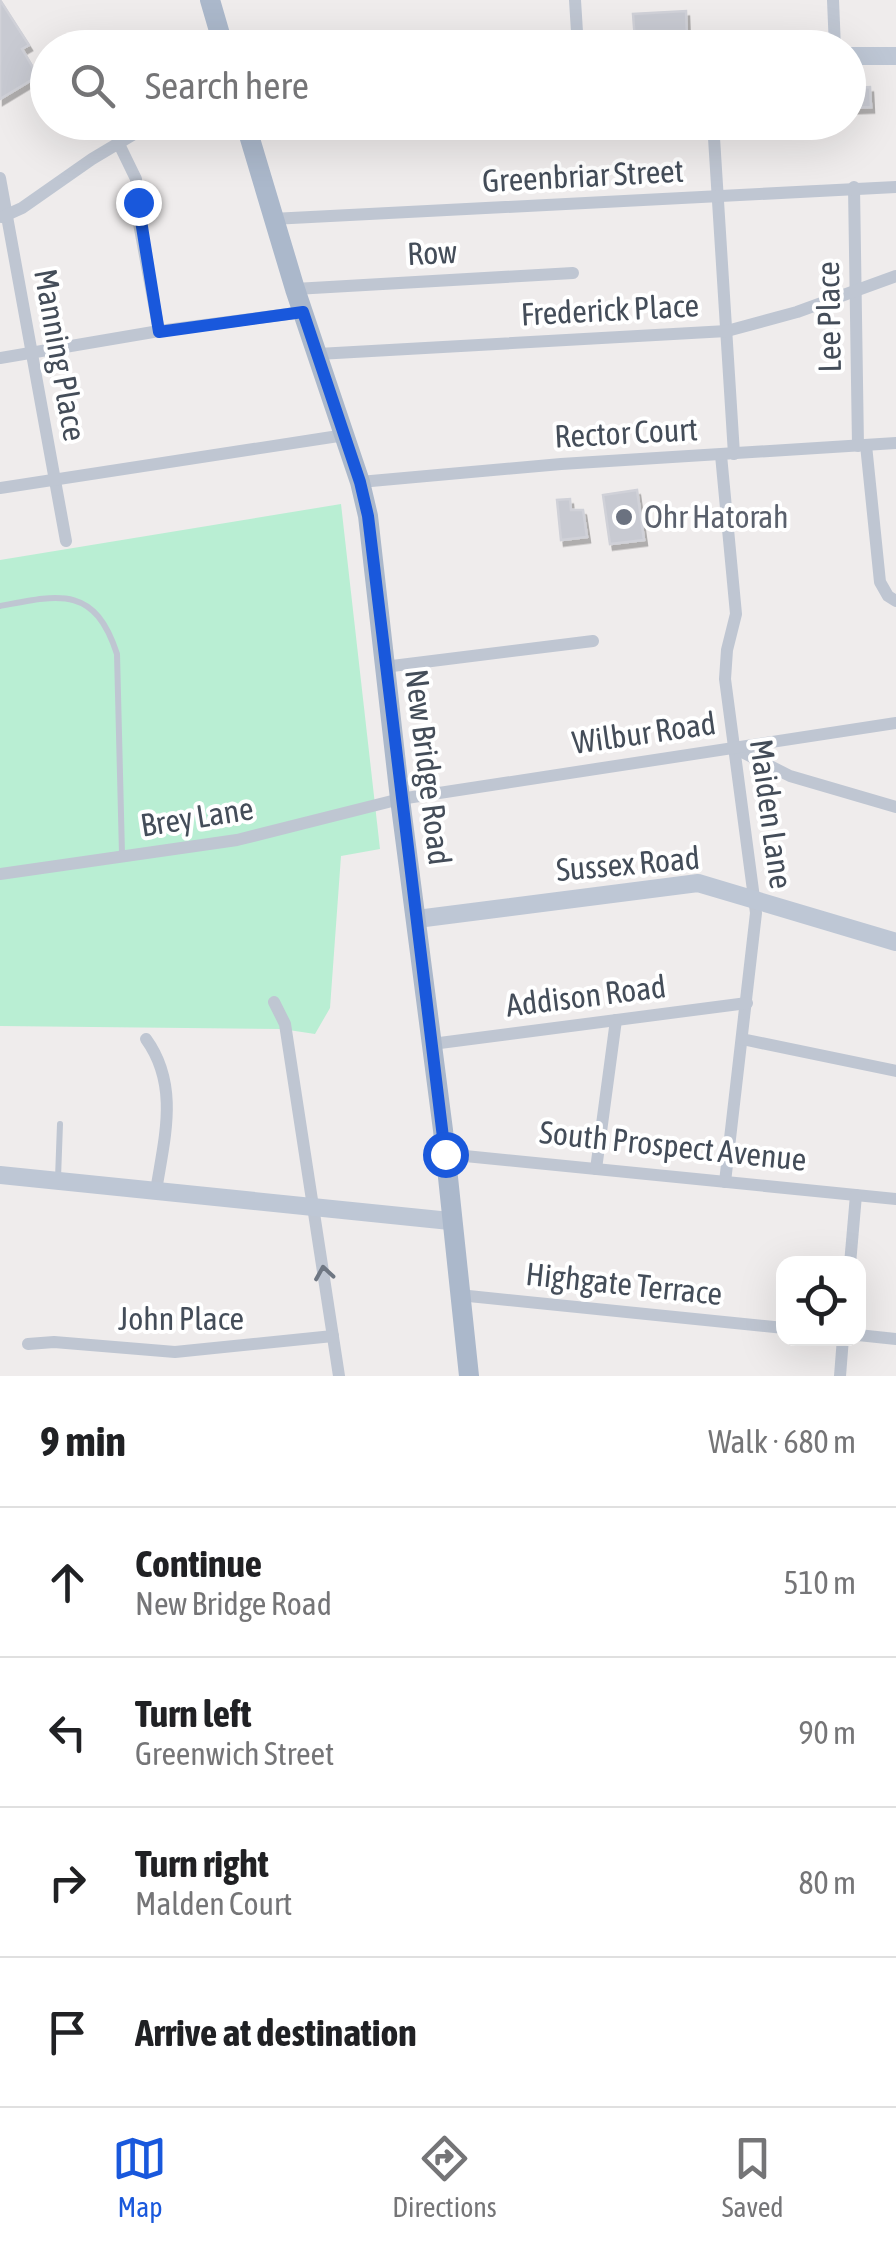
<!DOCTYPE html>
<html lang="en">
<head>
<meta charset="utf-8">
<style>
  body { margin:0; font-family:"Asap Condensed",sans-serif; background:#f6f6f6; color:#202124 }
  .controls { position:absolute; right:30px; bottom:30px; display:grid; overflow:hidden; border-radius:20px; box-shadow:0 10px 40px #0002 }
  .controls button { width:90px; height:90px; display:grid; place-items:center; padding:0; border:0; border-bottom:2px solid #e0e0e0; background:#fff; color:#202124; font:50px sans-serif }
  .stop { position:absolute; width:30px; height:30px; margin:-22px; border:8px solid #1958dc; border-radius:50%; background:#fff }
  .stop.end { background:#1958dc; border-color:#fff; box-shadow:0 2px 10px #0008 }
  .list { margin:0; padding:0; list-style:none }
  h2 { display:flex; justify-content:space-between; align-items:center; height:130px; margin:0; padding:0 40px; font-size:42px }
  h2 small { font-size:32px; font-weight:400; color:#757577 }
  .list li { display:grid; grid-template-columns:65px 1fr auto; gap:30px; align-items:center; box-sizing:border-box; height:150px; padding:0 40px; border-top:2px solid #e0e0e0 }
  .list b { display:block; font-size:38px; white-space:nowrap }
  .list p { margin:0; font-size:32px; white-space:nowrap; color:#757577 }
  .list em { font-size:32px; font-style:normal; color:#757577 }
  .icon { flex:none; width:55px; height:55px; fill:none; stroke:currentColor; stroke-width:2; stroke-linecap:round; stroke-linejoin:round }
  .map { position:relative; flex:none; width:896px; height:1376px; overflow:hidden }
  .search { position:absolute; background:#fff; box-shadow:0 10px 40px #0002; left:30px; right:30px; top:30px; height:110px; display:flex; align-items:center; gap:25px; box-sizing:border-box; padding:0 35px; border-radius:55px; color:#757577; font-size:38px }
  .sheet { height:730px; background:#fff }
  nav { display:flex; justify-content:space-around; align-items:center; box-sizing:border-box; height:140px; border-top:2px solid #e0e0e0; background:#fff; font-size:28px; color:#757577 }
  nav a { display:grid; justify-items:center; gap:5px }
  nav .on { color:#1958dc }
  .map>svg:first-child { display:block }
  .green { fill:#b9eed3 }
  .building { fill:#c8cad2; stroke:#d0d1d8; stroke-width:2.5; filter:url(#shadow) }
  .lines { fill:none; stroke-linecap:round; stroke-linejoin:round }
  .lane { stroke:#bfc6d2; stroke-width:6 }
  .street { stroke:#bfc6d2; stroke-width:12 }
  .secondary { stroke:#bec7d5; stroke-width:18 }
  .primary { stroke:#abb8cb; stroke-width:20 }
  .oneway { stroke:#6f7783 }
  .route { stroke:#1958dc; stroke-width:12 }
  .worship-dot { fill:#6b7280; stroke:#fff; stroke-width:4 }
  .labels { text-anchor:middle; stroke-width:8; stroke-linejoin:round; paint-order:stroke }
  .street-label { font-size:32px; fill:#444d59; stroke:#fff }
  .worship-label { font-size:32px; fill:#5b616d; stroke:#fff; text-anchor:start }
</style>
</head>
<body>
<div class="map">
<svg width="896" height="1376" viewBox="0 0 896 1376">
  <defs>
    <filter id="shadow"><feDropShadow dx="3" dy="5.5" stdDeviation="0" flood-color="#0004"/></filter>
  </defs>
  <rect width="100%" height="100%" fill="#efecec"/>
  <polygon class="green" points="341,504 380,849 341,856 330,1008 315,1034 282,1029 0,1026 0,560"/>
  <g class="building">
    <polygon points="0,0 29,45 22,49 38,76 0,99"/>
    <polygon points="686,11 687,37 635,40 633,14"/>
    <polygon points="870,87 871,107 848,108 848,88"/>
    <polygon points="637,490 644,540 610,544 603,495"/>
    <polygon points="570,499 571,510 583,510 587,537 561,540 557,500"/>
  </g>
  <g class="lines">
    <g class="lane">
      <path d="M0,606C61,594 95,586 117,654L122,854"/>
      <polyline points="58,1178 60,1124"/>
    </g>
    <g class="street">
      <polyline points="575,0 578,48"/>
      <polyline points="833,0 835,48"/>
      <polyline points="713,122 734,454"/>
      <polyline points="118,142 136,179 138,218 159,331"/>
      <polyline points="0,178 66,541"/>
      <polyline points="854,187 858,446"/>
      <polyline points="2,217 22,208 92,159 154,122"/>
      <polyline points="272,219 896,187"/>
      <polyline points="295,289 573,273"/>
      <polyline points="318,354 727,331 797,312 896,276"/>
      <polyline points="0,358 159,331 303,312"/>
      <polyline points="866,445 880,582 888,596 896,601"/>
      <polyline points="721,455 736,614 727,650 725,679 756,913 725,1182"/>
      <polyline points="360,482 561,464 896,443"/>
      <polyline points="0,488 345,435"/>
      <polyline points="384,667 593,641"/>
      <polyline points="734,748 790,776 896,807"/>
      <polyline points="0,874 237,840 400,799 896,723"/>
      <polyline points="274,1002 285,1024 339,1376"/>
      <path d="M146,1039C180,1086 164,1139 156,1191"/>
      <polyline points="742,1039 896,1071"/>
      <polyline points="432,1044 747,1003"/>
      <polyline points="445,1154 896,1199"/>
      <polyline points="596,1169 616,1020"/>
      <polyline points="850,1264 856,1195"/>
      <polyline points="459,1295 784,1328"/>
      <polyline points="858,1335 896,1339"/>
      <polyline points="28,1344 54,1342 175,1352 333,1336"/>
      <polyline points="840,1376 843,1338"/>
    </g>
    <g class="secondary">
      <polyline points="848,56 896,56"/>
      <polyline points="417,919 698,883 896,942"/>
      <polyline points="0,1175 450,1221"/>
    </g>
    <g class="primary">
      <polyline points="210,0 224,48"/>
      <polyline points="245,122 295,289 360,482 368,516 400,799 443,1130 469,1376"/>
    </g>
  </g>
  <defs><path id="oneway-chevron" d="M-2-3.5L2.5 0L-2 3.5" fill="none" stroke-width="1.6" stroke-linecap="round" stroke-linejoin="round" transform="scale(2.5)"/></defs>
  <use class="oneway" href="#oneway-chevron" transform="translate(324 1273) rotate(-99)"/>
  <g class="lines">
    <polyline class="route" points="138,202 159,332 303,312 360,482 368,516 445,1154"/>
  </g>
  <circle class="worship-dot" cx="624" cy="517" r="10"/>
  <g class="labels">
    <g class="street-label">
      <text transform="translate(583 176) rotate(-3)" y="11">Greenbriar Street</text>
      <text transform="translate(432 253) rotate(-3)" y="11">Row</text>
      <text transform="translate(610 310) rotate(-3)" y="11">Frederick Place</text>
      <text transform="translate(829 317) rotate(-91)" y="11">Lee Place</text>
      <text transform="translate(60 355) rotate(80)" y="11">Manning Place</text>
      <text transform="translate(626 433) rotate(-3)" y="11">Rector Court</text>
      <text transform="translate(644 733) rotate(-8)" y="11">Wilbur Road</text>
      <text transform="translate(428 767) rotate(83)" y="11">New Bridge Road</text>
      <text transform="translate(771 814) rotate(82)" y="11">Maiden Lane</text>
      <text transform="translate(197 817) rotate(-9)" y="11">Brey Lane</text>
      <text transform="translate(628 864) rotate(-5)" y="11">Sussex Road</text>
      <text transform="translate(586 996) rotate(-7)" y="11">Addison Road</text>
      <text transform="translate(673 1146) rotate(6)" y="11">South Prospect Avenue</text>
      <text transform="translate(624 1284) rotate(6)" y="11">Highgate Terrace</text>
      <text x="181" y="1330">John Place</text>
    </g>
    <g class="worship-label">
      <text x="644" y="528">Ohr Hatorah</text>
    </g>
  </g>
</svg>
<div class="controls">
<button><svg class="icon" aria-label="locate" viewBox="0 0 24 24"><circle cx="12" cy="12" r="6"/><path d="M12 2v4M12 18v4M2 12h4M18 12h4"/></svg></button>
</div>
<div class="stop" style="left:445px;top:1154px"></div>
<div class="stop end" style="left:138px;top:202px"></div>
<div class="search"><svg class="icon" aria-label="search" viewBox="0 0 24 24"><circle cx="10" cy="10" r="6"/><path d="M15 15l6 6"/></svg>Search here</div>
</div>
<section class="sheet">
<h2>9 min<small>Walk · 680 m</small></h2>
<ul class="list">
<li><svg class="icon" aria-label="ahead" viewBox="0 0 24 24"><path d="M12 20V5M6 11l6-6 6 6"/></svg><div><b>Continue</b><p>New Bridge Road</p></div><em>510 m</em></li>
<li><svg class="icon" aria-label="left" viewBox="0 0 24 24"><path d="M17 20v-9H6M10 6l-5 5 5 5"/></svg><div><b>Turn left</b><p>Greenwich Street</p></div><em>90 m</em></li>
<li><svg class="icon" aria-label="right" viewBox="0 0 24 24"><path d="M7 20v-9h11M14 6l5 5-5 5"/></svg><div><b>Turn right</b><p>Malden Court</p></div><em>80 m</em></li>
<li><svg class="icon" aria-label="arrive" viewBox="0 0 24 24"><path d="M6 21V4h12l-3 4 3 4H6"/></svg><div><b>Arrive at destination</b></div></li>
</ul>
</section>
<nav>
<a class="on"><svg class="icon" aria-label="map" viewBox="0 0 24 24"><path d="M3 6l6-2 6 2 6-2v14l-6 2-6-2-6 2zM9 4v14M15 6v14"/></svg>Map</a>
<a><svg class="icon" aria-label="directions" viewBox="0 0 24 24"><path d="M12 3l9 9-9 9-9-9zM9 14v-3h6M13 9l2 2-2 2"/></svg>Directions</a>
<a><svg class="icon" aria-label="saved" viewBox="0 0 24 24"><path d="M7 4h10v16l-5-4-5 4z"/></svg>Saved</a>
</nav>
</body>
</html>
